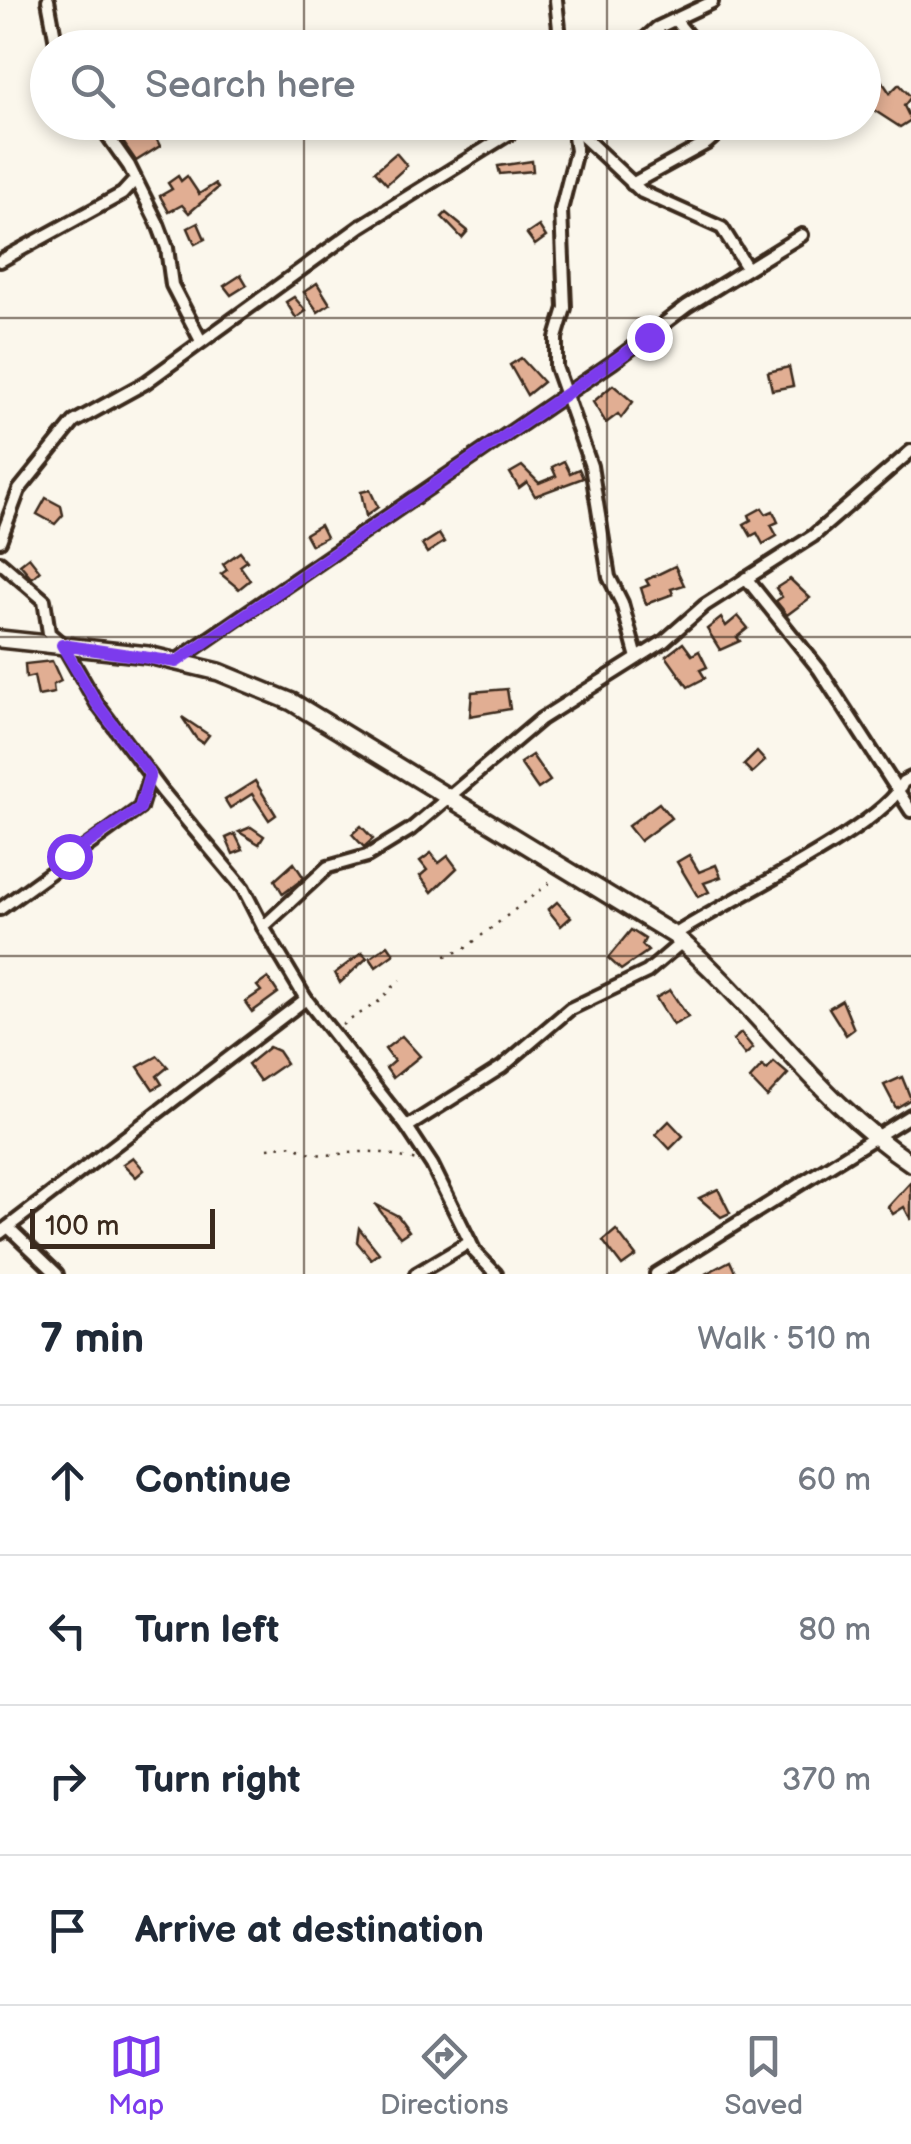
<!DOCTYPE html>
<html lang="en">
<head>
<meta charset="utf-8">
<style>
  body { margin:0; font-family:"Balsamiq Sans",sans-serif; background:#f2f2f3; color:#1f2937 }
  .scale { position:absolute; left:30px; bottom:25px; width:185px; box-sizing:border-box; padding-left:10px; border:5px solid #3b2a1e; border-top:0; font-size:28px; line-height:35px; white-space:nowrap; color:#3b2a1e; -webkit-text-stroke:8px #fbf7ec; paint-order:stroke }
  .stop { position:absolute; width:30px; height:30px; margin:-22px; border:8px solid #7c3aed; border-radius:50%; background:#fff }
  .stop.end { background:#7c3aed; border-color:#fff; box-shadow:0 2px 10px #0008 }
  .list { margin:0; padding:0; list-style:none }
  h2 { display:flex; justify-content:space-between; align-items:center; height:130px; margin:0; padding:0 40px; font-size:42px }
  h2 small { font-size:32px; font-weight:400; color:#747a83 }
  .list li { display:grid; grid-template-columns:65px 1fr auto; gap:30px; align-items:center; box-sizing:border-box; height:150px; padding:0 40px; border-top:2px solid #e0e1e3 }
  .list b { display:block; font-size:38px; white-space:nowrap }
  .list em { font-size:32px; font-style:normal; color:#747a83 }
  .icon { flex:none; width:55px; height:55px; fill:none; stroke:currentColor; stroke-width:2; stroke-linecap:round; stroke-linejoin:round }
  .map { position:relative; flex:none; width:911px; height:1274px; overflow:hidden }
  .search { position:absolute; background:#fff; box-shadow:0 5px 15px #0003; left:30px; right:30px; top:30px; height:110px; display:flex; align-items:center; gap:25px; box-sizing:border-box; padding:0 35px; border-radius:55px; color:#747a83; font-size:38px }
  .sheet { height:730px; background:#fff }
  nav { display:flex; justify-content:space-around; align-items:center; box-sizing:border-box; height:140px; border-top:2px solid #e0e1e3; background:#fff; font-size:28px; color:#747a83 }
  nav a { display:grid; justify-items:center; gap:5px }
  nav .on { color:#7c3aed }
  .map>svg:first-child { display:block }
  .building { fill:#e1ae93; stroke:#3b2a1e; stroke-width:2.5 }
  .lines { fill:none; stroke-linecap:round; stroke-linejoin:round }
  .street-casing { stroke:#3b2a1e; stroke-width:18 }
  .secondary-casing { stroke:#3b2a1e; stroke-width:22 }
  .path { stroke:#3b2a1e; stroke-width:2.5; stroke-dasharray:2.5 8; stroke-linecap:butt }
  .street { stroke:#fbf7ec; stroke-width:10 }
  .secondary { stroke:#fbf7ec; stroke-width:15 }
  .route { stroke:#7c3aed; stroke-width:12 }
  .grid { fill:none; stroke:#3b2a1e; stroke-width:2.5; stroke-opacity:0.55 }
</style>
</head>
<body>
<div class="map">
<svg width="911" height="1274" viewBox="0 0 911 1274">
  <rect width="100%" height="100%" fill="#fbf7ec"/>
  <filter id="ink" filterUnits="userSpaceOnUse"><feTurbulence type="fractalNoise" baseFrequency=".01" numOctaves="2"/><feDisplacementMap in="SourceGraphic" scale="20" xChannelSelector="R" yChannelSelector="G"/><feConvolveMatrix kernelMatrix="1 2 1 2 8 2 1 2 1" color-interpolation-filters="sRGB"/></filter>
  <g filter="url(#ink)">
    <g class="building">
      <polygon points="879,77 890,93 899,84 911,97 904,106 911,120 900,127 869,107 877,97 868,86"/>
      <polygon points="151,128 160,146 136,161 123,142"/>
      <polygon points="396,153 407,166 387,184 375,171"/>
      <polygon points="532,161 533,171 500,174 498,166"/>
      <polygon points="178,176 181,181 187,176 199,194 215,184 218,188 189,213 182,205 169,212 160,196 172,189 168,183"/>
      <polygon points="446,213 468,231 462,238 442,217"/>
      <polygon points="198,223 205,239 195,244 188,228"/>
      <polygon points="539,226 546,237 535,245 527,234"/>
      <polygon points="241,275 247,285 231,295 224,286"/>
      <polygon points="317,283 330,304 318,312 304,292"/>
      <polygon points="294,297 306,311 296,318 286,302"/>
      <polygon points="521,358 543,382 527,395 510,365"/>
      <polygon points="789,367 793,386 772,390 768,372"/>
      <polygon points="613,385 633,402 621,418 618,414 606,423 593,402"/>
      <polygon points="564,461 570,473 579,469 583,478 535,496 527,482 519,488 510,473 522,466 539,483 556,476 552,467"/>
      <polygon points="370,490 378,507 366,516 361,492"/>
      <polygon points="46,498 61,506 63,515 55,524 37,514"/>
      <polygon points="762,508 766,514 773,511 778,522 771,525 777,536 763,544 757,533 751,536 744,524 751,520 749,515"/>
      <polygon points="320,525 326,537 311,545 305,534"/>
      <polygon points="439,534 444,542 427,553 422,545"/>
      <polygon points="240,552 247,561 240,566 250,580 239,589 221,574 227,570 223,564"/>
      <polygon points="29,557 40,571 32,578 20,564"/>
      <polygon points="675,566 684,585 671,589 673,594 646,604 641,588 649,585 646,580"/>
      <polygon points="790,579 810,598 787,615 776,601 782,597 776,588"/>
      <polygon points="738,616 748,628 737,637 740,641 720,650 707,629 721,618 726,626"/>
      <polygon points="683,643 692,655 699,651 707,667 700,670 705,678 688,687 666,656"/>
      <polygon points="52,661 61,681 53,685 54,693 38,696 34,676 26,678 25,664"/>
      <polygon points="507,689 510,709 470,716 472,692"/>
      <polygon points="182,717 209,735 203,743 196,738"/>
      <polygon points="757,752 765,761 752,773 744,765"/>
      <polygon points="532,755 550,781 538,789 520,763"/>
      <polygon points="255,781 276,815 269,820 252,794 230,808 225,800"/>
      <polygon points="659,803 671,818 640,841 628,826"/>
      <polygon points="361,826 373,839 364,847 352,834"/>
      <polygon points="251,827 264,836 259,844 239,832"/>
      <polygon points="235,834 243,850 233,854 226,838"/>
      <polygon points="431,853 439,863 448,856 457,868 432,892 420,876 427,870 420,861"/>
      <polygon points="689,855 699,872 716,865 721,877 704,883 709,892 698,897 677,862"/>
      <polygon points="294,863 304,878 283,894 275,880"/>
      <polygon points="557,902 571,917 561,926 548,910"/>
      <polygon points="631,930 645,939 642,945 648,951 621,970 608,958"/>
      <polygon points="388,945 394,954 376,967 370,958"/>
      <polygon points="362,953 367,958 340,983 335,973"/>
      <polygon points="268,978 278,993 252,1012 245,1002 261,991 257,986"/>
      <polygon points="670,990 688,1017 673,1025 656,998"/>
      <polygon points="842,1000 854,1029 846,1035 829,1008"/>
      <polygon points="741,1033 753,1048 745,1055 733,1040"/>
      <polygon points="402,1036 420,1056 393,1078 386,1068 394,1061 385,1049"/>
      <polygon points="269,1047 278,1051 286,1063 260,1081 248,1064"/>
      <polygon points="158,1056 168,1067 157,1076 162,1084 153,1089 138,1067"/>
      <polygon points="774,1062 788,1074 767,1097 750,1079 762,1066 767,1070"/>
      <polygon points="902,1077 911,1099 896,1108 884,1085"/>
      <polygon points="669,1121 683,1136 670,1149 656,1134"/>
      <polygon points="133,1157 144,1170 136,1177 123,1164"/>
      <polygon points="911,1182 911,1220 904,1207 893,1214 888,1207"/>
      <polygon points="718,1189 730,1213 721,1217 699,1198"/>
      <polygon points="375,1204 398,1216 409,1231 400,1237"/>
      <polygon points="359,1228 379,1253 371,1259 357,1242"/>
      <polygon points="616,1230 636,1256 622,1266 603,1241"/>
      <polygon points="730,1261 736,1274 705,1274"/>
    </g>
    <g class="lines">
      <g class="street-casing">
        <g id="street">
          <polyline points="48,0 57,48"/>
          <polyline points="556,0 561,48"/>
          <polyline points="676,21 698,48"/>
          <polyline points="635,48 657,28 712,2"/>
          <polyline points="98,122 129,166 158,224 167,248 172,285 201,341"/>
          <polyline points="572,122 576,151 561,210 565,308 556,338 556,367 591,466 609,577 622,603 637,658"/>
          <polyline points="574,128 642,192 722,228 747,268"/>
          <polyline points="632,184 707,143 731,122"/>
          <polyline points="0,261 122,194 134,181"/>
          <polyline points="0,541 19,490 74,422 145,383 361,226 528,122"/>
          <polyline points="0,562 44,600 49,633 63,645 97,704 162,791 243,888 263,927"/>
          <polyline points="746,578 819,669 911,811"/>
          <polyline points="176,661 613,362 687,306 802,235"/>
          <polyline points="0,909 140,808 150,775"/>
          <path d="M674,935C718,905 890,824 903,782L911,778"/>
          <polyline points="306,999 407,1127 432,1165 475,1252 496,1274"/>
          <polyline points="407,1127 502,1067 570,1009 647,972 682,942"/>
          <polyline points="8,1227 57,1274"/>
          <polyline points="0,1233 306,999 263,927 328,867 367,856 411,829 541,719 663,642 705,605 813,536 911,451"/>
          <polyline points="416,1274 470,1242"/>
          <polyline points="656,1274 911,1115"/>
        </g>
      </g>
      <g class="secondary-casing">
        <path id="secondary" d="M0,639L148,655L219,672L292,702L674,935C757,1005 820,1103 911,1163"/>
      </g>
      <g class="path">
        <polyline points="445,956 463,950 553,880"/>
        <polyline points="342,1025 378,1002 400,980"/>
        <path d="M268,1148L294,1145C319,1163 347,1150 375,1152C389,1153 403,1158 417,1161"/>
      </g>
      <use href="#street" class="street"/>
      <use href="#secondary" class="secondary"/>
    </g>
  </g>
  <g class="lines" filter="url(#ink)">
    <polyline class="route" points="69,856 140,808 150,774 97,704 62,645 176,662 649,337"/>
  </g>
  <path class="grid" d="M304,0V48M607,0V48M304,122V1274M607,122V1274M0,318H911M0,637H911M0,956H911"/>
</svg>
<div class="scale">100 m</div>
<div class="stop" style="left:69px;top:856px"></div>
<div class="stop end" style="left:649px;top:337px"></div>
<div class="search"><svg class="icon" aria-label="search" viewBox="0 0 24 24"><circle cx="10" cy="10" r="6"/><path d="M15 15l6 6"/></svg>Search here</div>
</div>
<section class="sheet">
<h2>7 min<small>Walk · 510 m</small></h2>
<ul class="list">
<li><svg class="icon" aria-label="ahead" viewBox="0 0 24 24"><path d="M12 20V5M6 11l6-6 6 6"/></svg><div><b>Continue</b></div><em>60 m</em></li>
<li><svg class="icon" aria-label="left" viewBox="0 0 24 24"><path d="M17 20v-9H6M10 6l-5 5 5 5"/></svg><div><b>Turn left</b></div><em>80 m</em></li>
<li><svg class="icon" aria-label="right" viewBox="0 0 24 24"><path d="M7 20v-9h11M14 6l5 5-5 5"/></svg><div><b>Turn right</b></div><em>370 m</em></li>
<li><svg class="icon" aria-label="arrive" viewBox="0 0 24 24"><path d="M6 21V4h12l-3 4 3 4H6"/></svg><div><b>Arrive at destination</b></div></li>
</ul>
</section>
<nav>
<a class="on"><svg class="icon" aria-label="map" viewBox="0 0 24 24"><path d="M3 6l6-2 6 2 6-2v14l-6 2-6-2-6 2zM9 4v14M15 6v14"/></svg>Map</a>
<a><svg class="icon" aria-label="directions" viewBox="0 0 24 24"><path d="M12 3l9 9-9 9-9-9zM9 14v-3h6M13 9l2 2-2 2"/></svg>Directions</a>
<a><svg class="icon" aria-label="saved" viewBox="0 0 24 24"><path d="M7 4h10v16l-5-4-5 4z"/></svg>Saved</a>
</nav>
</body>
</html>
